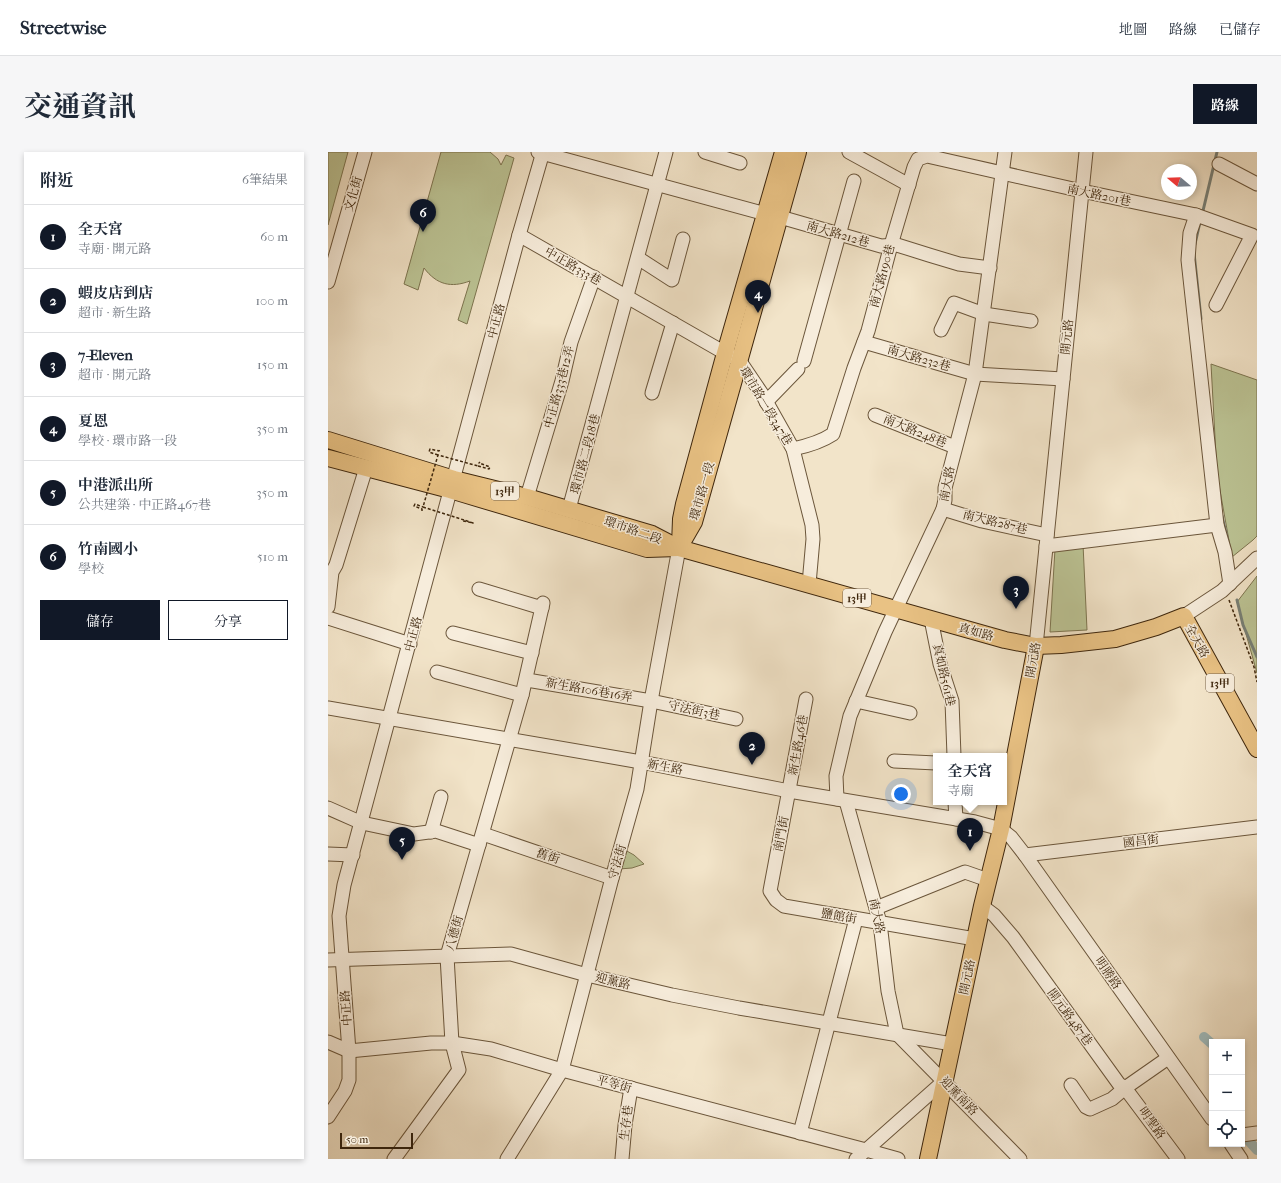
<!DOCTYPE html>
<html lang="zh-TW">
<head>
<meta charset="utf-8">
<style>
  body { margin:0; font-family:"IM FELL French Canon","Noto Serif TC",serif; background:#f6f6f7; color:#1f2937 }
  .controls { position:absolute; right:12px; bottom:12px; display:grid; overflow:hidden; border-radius:0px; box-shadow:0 2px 6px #0003 }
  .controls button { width:36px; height:36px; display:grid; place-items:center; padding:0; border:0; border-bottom:1px solid #e0e1e3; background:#fff; color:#1f2937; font:20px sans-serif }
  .compass { position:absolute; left:833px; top:12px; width:36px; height:36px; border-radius:50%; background:#fff; box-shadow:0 2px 6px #0003; rotate:289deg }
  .scale { position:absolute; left:12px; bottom:10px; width:73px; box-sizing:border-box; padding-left:4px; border:2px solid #3e260c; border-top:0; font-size:11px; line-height:14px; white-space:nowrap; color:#3e260c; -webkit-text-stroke:3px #f7eddc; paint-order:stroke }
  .you { position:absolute; left:573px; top:642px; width:14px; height:14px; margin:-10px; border:3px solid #fff; border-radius:50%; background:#1a73e8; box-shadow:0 0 0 6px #1a73e833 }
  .badge { display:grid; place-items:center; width:26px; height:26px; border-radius:50%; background:#111827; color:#fff; font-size:13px; font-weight:700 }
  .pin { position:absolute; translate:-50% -33px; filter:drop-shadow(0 1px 2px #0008) }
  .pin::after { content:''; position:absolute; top:21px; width:14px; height:12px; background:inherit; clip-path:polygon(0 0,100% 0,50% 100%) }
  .popup { position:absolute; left:605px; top:601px; width:74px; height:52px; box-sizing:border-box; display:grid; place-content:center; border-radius:0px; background:#fff; filter:drop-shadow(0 1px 3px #0005); font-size:13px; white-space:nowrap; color:#747a83 }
  .popup b { font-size:15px; color:#1f2937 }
  .popup::after { content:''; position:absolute; left:50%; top:100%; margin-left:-8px; border:8px solid transparent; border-top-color:#fff }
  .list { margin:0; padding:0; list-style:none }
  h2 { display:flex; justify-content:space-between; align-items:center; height:52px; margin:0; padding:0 16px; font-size:17px }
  h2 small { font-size:13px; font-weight:400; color:#747a83 }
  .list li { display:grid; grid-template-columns:26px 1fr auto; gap:12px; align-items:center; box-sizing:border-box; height:64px; padding:0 16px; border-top:1px solid #e0e1e3 }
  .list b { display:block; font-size:15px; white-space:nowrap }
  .list p { margin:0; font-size:13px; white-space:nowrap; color:#747a83 }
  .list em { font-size:13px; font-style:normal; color:#747a83 }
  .actions { display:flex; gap:8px; padding:12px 16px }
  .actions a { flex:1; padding:9px 0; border:1px solid #111827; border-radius:0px; text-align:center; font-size:14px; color:#111827 }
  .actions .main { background:#111827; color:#fff }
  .icon { flex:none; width:22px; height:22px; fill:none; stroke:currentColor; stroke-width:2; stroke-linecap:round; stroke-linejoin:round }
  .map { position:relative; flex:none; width:929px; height:1007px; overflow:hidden; border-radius:0px }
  header { display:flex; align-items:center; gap:24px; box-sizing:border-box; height:56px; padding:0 20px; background:#fff; border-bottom:1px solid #e0e1e3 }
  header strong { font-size:19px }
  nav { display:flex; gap:22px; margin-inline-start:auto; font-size:14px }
  .intro { display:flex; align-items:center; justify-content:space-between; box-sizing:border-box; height:96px; padding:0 24px }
  h1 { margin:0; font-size:28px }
  .button { padding:10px 18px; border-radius:0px; background:#111827; color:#fff; font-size:14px; font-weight:700 }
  main { display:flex; gap:24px; padding:0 24px }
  aside { flex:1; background:#fff; border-radius:0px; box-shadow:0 2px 6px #0003 }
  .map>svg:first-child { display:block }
  .green { fill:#bcc495; stroke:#7d7550 }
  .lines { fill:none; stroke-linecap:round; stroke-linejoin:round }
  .stream { stroke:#788077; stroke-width:3 }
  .canal { stroke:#9fbcbf; stroke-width:10 }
  .minor-casing { stroke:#6b563b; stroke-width:15 }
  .major-casing { stroke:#3e260c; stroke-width:18 }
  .path { stroke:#3e260c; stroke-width:1.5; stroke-dasharray:3 2; stroke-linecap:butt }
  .minor { stroke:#f7eddc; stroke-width:13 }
  .major { stroke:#e9c284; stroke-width:16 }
  .path-bridge { stroke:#3e260c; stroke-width:1.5; stroke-dasharray:3 2; stroke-linecap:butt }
  .labels { text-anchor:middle; stroke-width:3; stroke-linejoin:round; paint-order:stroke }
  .shield { fill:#f7eddc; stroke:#76624a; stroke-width:1 }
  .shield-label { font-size:11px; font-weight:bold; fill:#3e260c }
  .street-label { font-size:12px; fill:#3e260c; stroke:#f7eddc }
</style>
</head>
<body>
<header>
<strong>Streetwise</strong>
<nav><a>地圖</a><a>路線</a><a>已儲存</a></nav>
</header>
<div class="intro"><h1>交通資訊</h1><a class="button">路線</a></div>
<main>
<aside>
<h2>附近<small>6筆結果</small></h2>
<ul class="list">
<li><span class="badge">1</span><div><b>全天宮</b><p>寺廟 · 開元路</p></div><em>60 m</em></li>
<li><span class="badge">2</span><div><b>蝦皮店到店</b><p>超市 · 新生路</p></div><em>100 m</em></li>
<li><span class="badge">3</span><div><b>7-Eleven</b><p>超市 · 開元路</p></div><em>150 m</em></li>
<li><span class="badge">4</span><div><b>夏恩</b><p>學校 · 環市路一段</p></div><em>350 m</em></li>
<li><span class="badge">5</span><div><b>中港派出所</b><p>公共建築 · 中正路467巷</p></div><em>350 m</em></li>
<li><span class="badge">6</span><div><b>竹南國小</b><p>學校</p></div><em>510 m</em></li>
</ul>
<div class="actions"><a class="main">儲存</a><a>分享</a></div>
</aside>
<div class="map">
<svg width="929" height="1007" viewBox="0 0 929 1007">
  <rect width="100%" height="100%" fill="#f2e4c9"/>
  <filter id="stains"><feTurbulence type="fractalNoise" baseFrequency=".005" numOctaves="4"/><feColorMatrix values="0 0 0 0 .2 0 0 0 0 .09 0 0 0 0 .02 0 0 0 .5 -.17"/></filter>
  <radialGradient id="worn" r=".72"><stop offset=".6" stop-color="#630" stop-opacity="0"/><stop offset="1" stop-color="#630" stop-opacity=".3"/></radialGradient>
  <g class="green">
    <polygon points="0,0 20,0 0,73"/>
    <path d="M113,0H162L170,7L173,13L178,3L186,6L139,172L130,168L142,129C123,136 109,133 96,116L90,138L76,132Z"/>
    <polygon points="883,212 929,228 929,384 925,388 904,405 889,322"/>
    <polygon points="755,392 759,478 722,480 727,397"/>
    <polygon points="929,424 929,521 909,450"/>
    <polygon points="297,698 306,703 316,712 304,716 291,717"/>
  </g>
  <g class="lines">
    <g class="stream">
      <polyline points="874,63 889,0"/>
      <polyline points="867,92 872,70"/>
      <polyline points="866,101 873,167"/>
      <polyline points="894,364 899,385"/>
      <polyline points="909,448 915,473 929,505"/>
    </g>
    <g class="canal">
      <polyline points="876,885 884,892"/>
      <polyline points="914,979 920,988 929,998"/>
    </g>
    <g class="minor-casing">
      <g id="minor">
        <polyline points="210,0 438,62"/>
        <polyline points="377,0 412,11"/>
        <polyline points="521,0 581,33"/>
        <polyline points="891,12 929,32"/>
        <polyline points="868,63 862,81 860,108 889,373 897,400 902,432"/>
        <polyline points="452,65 553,94 569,93 601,103 631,112 662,116"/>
        <polyline points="191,83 397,201 411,208 434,242 465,297 484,373 485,387 481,432"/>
        <polyline points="310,106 344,128 355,87"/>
        <polyline points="0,130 37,0"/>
        <polyline points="613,178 626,151 656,162 703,169"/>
        <polyline points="536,190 647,222 735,227"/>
        <polyline points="476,209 526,29"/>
        <polyline points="324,241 345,171"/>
        <polyline points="438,250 470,217"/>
        <polyline points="547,263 627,295"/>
        <path d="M465,297C479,294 493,290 505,282L526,216L540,179L563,93L586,15L590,7L599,4L754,39L868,63L924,83L888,153"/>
        <polyline points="199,345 234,229 243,190 266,125"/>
        <polyline points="241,357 338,0"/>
        <polyline points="615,357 654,369 719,383"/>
        <polyline points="718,394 889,373"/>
        <polyline points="151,437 214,456"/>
        <polyline points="0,455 4,420 8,413 38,316"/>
        <polyline points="856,464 894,439 929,406"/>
        <polyline points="0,466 82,492"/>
        <polyline points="603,467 612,512 624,549 626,604"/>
        <polyline points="125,481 204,501"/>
        <polyline points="708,494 758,0"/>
        <polyline points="109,520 194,543"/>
        <polyline points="199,528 323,549 408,567"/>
        <polyline points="478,547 442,739 448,748 456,754 647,787"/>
        <polyline points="528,549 582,561"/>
        <polyline points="0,556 313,610 461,639 647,670 673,677 683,685 697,703 884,967"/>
        <polyline points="566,609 608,611"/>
        <polyline points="509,647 508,624 522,564 557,480 615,357 617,348 617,336 647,222 677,0"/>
        <polyline points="518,649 552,771 560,839 569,882"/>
        <polyline points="627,650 628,667"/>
        <polyline points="0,656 34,671 86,682 108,679 151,693"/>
        <polyline points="103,680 113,645"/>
        <polyline points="155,682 284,726"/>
        <polyline points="0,702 25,703"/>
        <polyline points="697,703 929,675"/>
        <polyline points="654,754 666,763 685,785 791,932 797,936 840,906"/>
        <polyline points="548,756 637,720 660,728"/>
        <polyline points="0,808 183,802 259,823 344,843 411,856 624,892"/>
        <polyline points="569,882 692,1007"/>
        <polyline points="0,890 21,899 103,891 124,891 163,897 234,918 538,998 570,1007"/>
        <polyline points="743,933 758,955 762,957 784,947 797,936 850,1007"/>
        <polyline points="0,965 17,939 21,928 21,899 11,764 16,733 191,83 215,0"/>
        <polyline points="472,981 528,767"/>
        <polyline points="914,983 929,981"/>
        <polyline points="903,992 913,1007"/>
        <polyline points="66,1007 131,918 124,891 119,804 194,543 215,451"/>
        <polyline points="179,1007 234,918 284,726 309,637 323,549 351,396"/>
        <polyline points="294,1007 297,973 303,936"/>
        <polyline points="528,1007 616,929"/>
      </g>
    </g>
    <g class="major-casing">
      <g id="major">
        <polyline points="0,288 126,327 199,345 324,382 351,396 677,488 708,494 733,493 787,487 828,475 856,464 929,597"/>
        <polyline points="0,306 122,338 319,397 350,396"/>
        <polyline points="352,393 353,367 356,352 397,201 455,0"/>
        <polyline points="351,396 366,370 470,0"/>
        <polyline points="600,1007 654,754 673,677 708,494"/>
      </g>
    </g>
    <g class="path">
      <polyline points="110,303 101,300 102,297 111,299 112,297"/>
      <polyline points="150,314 161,317 162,315 151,311 152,310"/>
      <polyline points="94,359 94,357 86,354 87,352 95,355"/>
      <polyline points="136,370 136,369 145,371 136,368"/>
      <polyline points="901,448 926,515 929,530"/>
    </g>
    <use href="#minor" class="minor"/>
    <use href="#major" class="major"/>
    <polyline class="path-bridge" points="136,368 95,355 110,303 150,314"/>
  </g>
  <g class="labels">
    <g class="shield">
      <rect x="163" y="330" width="28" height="18" rx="3"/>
      <rect x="515" y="437" width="28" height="18" rx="3"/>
      <rect x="878" y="522" width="28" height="18" rx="3"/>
    </g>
    <g class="shield-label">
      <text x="177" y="343">13甲</text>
      <text x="529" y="450">13甲</text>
      <text x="892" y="535">13甲</text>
    </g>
    <g class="street-label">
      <text transform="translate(25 42) rotate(-74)" y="4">文化街</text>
      <text transform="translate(771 43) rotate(12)" y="4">南大路201巷</text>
      <text transform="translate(510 82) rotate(16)" y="4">南大路212巷</text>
      <text transform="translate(245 114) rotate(30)" y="4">中正路333巷</text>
      <text transform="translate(554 124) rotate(-75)" y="4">南大路190巷</text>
      <text transform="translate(168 169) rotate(-75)" y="4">中正路</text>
      <text transform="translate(739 185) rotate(-84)" y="4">開元路</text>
      <text transform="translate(591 206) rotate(16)" y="4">南大路232巷</text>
      <text transform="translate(231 235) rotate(-75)" y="4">中正路333巷12弄</text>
      <text transform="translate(438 254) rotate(59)" y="4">環市路一段347巷</text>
      <text transform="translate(587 279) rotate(22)" y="4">南大路248巷</text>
      <text transform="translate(257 302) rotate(-75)" y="4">環市路二段18巷</text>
      <text transform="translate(619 332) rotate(-79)" y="4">南大路</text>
      <text transform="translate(374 339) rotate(-74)" y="4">環市路一段</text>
      <text transform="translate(667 370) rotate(14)" y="4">南大路287巷</text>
      <text transform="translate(305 378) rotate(19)" y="4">環市路二段</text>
      <text transform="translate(648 480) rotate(16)" y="4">真如路</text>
      <text transform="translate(85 482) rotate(-75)" y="4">中正路</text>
      <text transform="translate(869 489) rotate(61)" y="4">全天路</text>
      <text transform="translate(705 508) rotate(-80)" y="4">開元路</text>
      <text transform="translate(616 523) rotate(77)" y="4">真如路561巷</text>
      <text transform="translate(261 538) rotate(10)" y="4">新生路106巷16弄</text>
      <text transform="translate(366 558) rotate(12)" y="4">守法街3巷</text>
      <text transform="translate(470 593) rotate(-80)" y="4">新生路46巷</text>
      <text transform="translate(337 615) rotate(11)" y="4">新生路</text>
      <text transform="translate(453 682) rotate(-79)" y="4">南門街</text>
      <text transform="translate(813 689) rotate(-7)" y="4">國昌街</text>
      <text transform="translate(220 704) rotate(19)" y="4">舊街</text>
      <text transform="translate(289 710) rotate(-74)" y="4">守法街</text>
      <text transform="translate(511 764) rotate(10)" y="4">鹽館街</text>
      <text transform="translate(549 764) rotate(78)" y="4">南大路</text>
      <text transform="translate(126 781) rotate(-74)" y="4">八德街</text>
      <text transform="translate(780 821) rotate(55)" y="4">明勝路</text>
      <text transform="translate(639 825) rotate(-78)" y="4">開元路</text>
      <text transform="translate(285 829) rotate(14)" y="4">迎薰路</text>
      <text transform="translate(18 856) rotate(-94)" y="4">中正路</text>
      <text transform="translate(742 865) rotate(54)" y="4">開元路487巷</text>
      <text transform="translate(286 932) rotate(15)" y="4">平等街</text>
      <text transform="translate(631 944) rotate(46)" y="4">迎薰南路</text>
      <text transform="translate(298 971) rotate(-83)" y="4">生存巷</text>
      <text transform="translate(824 971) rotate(54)" y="4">明聖路</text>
    </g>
  </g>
  <rect width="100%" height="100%" filter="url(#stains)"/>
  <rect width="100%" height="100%" fill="url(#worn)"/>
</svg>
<div class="controls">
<button>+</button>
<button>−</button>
<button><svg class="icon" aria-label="locate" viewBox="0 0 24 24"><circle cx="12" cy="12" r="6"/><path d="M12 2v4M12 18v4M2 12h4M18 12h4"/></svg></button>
</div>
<svg class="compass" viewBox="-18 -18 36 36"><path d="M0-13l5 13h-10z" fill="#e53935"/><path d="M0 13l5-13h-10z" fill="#747a83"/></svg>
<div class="scale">50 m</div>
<div class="you"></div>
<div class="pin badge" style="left:642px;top:699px">1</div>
<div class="popup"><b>全天宮</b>寺廟</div>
<div class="pin badge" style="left:424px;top:613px">2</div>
<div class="pin badge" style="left:688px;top:457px">3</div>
<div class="pin badge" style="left:430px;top:161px">4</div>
<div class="pin badge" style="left:74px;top:708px">5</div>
<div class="pin badge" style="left:95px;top:80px">6</div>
</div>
</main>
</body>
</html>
